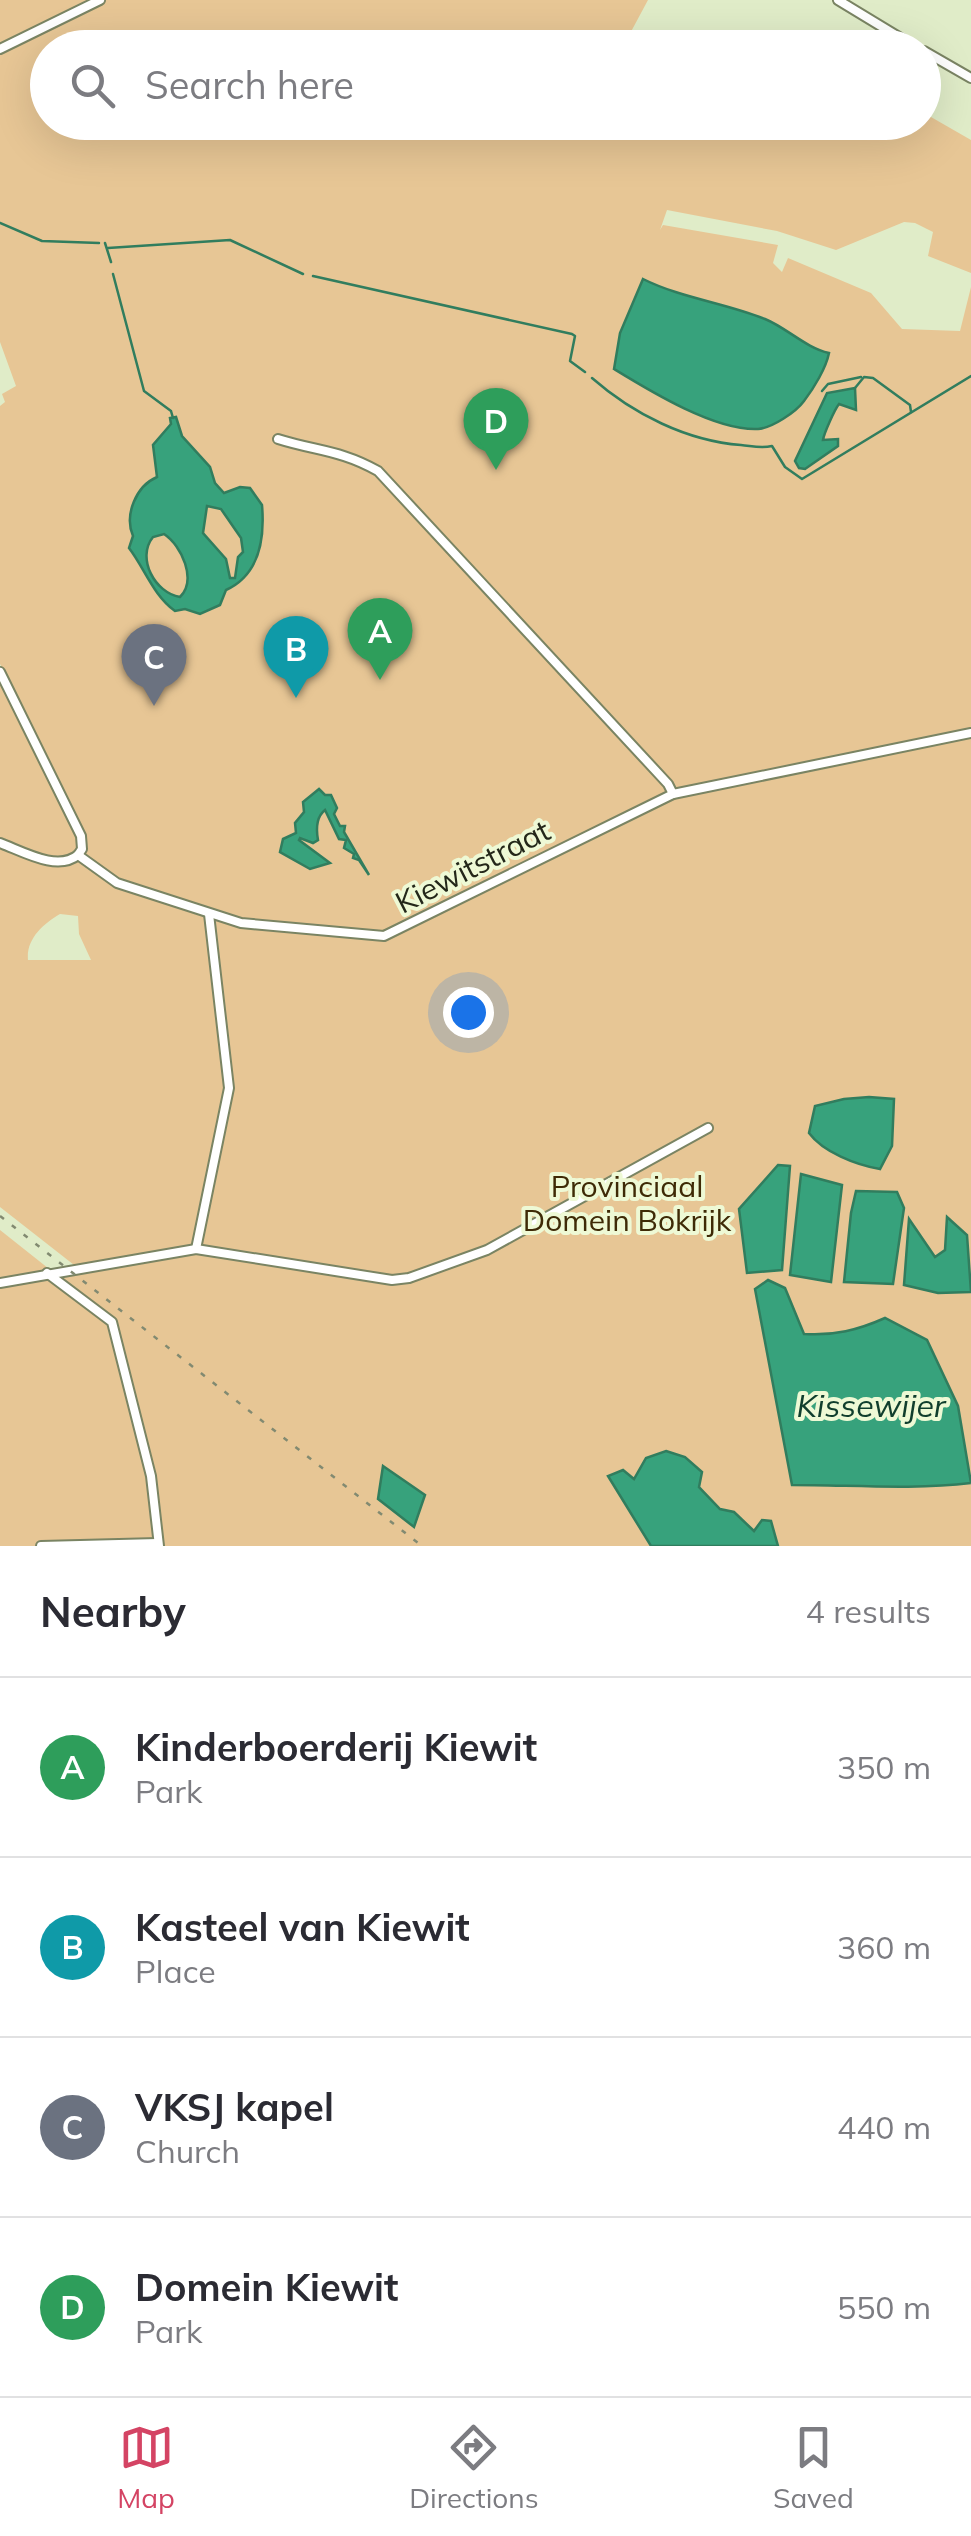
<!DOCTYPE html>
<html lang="en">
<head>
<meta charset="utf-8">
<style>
  body { margin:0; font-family:Mulish,sans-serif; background:#f7f7f7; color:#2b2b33 }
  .you { position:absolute; left:468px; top:1012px; width:35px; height:35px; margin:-25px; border:8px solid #fff; border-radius:50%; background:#1a73e8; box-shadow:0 0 0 15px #1a73e833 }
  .badge { display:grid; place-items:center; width:65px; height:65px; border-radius:50%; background:#d44464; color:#fff; font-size:32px; font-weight:700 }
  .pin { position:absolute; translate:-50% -82px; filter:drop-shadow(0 2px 5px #0008) }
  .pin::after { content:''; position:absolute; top:52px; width:35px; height:30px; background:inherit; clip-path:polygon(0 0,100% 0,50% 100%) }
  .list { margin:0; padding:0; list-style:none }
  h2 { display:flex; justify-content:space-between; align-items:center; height:130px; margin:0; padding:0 40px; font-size:42px }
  h2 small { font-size:32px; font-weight:400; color:#7c7c81 }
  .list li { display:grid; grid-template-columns:65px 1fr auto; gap:30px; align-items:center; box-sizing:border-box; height:180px; padding:0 40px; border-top:2px solid #e1e1e2 }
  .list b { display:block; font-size:38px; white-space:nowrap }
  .list p { margin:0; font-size:32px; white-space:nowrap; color:#7c7c81 }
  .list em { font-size:32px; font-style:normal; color:#7c7c81 }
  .icon { flex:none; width:55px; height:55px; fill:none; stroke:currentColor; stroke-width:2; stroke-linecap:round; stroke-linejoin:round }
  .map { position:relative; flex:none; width:971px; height:1546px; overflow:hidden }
  .search { position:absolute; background:#fff; box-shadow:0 10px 40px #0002; left:30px; right:30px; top:30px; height:110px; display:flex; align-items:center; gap:25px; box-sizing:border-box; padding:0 35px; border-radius:55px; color:#7c7c81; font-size:38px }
  .sheet { height:850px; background:#fff }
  nav { display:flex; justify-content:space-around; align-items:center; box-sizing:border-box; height:140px; border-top:2px solid #e1e1e2; background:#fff; font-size:28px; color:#7c7c81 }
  nav a { display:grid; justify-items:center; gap:5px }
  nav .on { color:#d44464 }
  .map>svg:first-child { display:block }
  .green { fill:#e7c695; fill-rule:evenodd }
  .water { fill:#37a27c; stroke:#317d5e; stroke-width:2.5; fill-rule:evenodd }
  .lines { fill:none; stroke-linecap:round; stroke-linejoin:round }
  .stream { stroke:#317d5e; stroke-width:2.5 }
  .minor-casing { stroke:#7a8463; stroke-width:12 }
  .minor { stroke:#fff; stroke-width:8 }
  .rail { stroke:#828a71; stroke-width:2.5; stroke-dasharray:5 10; stroke-linecap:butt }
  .labels { text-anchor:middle; stroke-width:8; stroke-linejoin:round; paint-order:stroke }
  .street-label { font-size:30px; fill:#232719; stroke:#eef9d5 }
  .park-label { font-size:30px; fill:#3e2a06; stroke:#eef9d5 }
  .water-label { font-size:32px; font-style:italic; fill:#103e2d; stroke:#eef9d5 }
</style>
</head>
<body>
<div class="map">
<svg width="971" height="1546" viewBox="0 0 971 1546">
  <rect width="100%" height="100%" fill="#e0ecc8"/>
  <path class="green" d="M0,0H648L626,41L636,47L48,48V122H924V113L971,140V273L928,256L933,232L915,223L904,222L836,250L777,231L667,210L660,230L663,225L778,245L773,263L782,272L788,258L871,293L902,329L960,331L971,287V1546H0V1230L58,1276L83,1272L0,1207V684L15,714L24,711L0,664V406L5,402L2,394L16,386L0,342ZM60,914L78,916L79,934L91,960H28C26,939 43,924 60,914Z"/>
  <g class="water">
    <path d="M643,279C681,298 725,303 765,319C787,328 806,348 829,353C826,368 814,388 804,401C796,412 772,428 758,429C715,431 650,391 614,369L620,333Z"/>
    <path d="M855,388L856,410L839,404C835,409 824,433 823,440L838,439V446L805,469L799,468L795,461L827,393Z"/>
    <path d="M176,417L182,436L210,467L215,483L224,493L240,487L250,488L262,505C265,540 259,575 226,590L220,605L200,614L185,609L175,611C153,595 145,569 129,548L133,536C124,515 136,486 157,477L153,445L171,424L170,418ZM207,506L221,509L241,538L243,552L238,557L235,578H230L226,559L203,533ZM164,534C182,546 197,580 180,597C155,593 136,558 153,537Z"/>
    <path d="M319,789L325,795H331L337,808L334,814L340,826H345L344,832L369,875L359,860L353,858L354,854L344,848L346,840L339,839L325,810C316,817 316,829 318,840L313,843L300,838L299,840L330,863L310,869L280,852L283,839L296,833L295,823L304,812L303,802Z"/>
    <path d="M869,1097L894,1099L892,1146L880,1169C856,1165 823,1152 809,1133L815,1106L844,1099Z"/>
    <polygon points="778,1165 790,1166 782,1270 747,1273 739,1209"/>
    <polygon points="801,1174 842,1185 831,1282 790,1275"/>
    <polygon points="856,1191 897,1192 904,1208 893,1284 844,1282 851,1213"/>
    <polygon points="947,1217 967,1235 971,1292 938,1293 904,1285 909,1219 935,1257 945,1250"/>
    <path d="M768,1280L785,1288L804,1334C834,1336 858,1330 885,1318L927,1340L958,1406L971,1483C912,1490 852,1485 792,1485L755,1289Z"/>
    <polygon points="666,1451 685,1457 702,1472 699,1487 720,1509 734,1512 754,1531 762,1520 771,1521 778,1546 651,1546 608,1476 623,1470 634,1479 646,1458"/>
    <polygon points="383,1466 425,1495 414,1527 378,1499"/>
  </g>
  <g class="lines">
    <g class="stream">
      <polyline points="0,223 42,241 99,243"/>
      <polyline points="105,243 111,262"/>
      <polyline points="108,248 230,240 303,274"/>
      <polyline points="113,274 144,391 171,411 173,418"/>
      <polyline points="313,276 572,334 575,336 570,361 585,372"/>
      <path d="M592,378C633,414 687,441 741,445C752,446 761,449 772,446L785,467L802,479L971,376"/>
      <polyline points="855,388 864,377 873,378 910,405 911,412"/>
      <polyline points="822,391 828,384 861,377"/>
    </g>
    <g class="minor-casing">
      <g id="minor">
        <polyline points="838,0 917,48"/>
        <polyline points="0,49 100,0"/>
        <polyline points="924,51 971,78"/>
        <path d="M278,439C316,451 341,450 378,471L668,784L673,794"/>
        <polyline points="0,672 81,836 82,849 78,855"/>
        <path d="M0,843C22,851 57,872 78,855"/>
        <polyline points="78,855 117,883 241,923 384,936 673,794 971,733"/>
        <polyline points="196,1249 229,1088 209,914"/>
        <polyline points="47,1273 112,1322 151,1476 159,1546"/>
        <polyline points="0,1283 196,1249 392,1280 409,1278 487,1250 708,1128"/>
        <polyline points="41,1546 158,1543"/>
      </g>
    </g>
    <use href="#minor" class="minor"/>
    <polyline class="rail" points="0,1216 422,1546"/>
  </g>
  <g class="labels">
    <g class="street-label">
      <text transform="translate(473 867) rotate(-27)" y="10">Kiewitstraat</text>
    </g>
    <g class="park-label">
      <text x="627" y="1197">Provinciaal<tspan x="627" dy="34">Domein Bokrijk</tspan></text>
    </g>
    <g class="water-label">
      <text x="871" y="1417">Kissewijer</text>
    </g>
  </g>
</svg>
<div class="you"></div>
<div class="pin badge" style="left:380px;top:680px;background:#2e9e5b">A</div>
<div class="pin badge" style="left:296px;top:698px;background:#0f9aa8">B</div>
<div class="pin badge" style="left:154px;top:706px;background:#6b7280">C</div>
<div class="pin badge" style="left:496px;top:470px;background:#2e9e5b">D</div>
<div class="search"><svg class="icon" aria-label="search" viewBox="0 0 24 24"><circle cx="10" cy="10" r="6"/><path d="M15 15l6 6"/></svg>Search here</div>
</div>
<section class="sheet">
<h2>Nearby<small>4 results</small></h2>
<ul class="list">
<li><span class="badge" style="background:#2e9e5b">A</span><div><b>Kinderboerderij Kiewit</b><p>Park</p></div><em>350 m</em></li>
<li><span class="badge" style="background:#0f9aa8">B</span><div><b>Kasteel van Kiewit</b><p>Place</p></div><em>360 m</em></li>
<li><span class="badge" style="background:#6b7280">C</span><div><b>VKSJ kapel</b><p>Church</p></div><em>440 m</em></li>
<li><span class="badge" style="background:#2e9e5b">D</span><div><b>Domein Kiewit</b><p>Park</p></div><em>550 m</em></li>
</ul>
</section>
<nav>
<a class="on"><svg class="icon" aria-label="map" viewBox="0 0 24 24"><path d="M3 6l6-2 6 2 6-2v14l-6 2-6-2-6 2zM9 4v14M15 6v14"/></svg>Map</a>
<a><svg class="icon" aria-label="directions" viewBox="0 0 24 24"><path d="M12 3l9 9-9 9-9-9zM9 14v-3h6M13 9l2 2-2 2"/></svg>Directions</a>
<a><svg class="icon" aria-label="saved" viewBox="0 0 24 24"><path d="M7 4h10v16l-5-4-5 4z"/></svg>Saved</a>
</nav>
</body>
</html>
